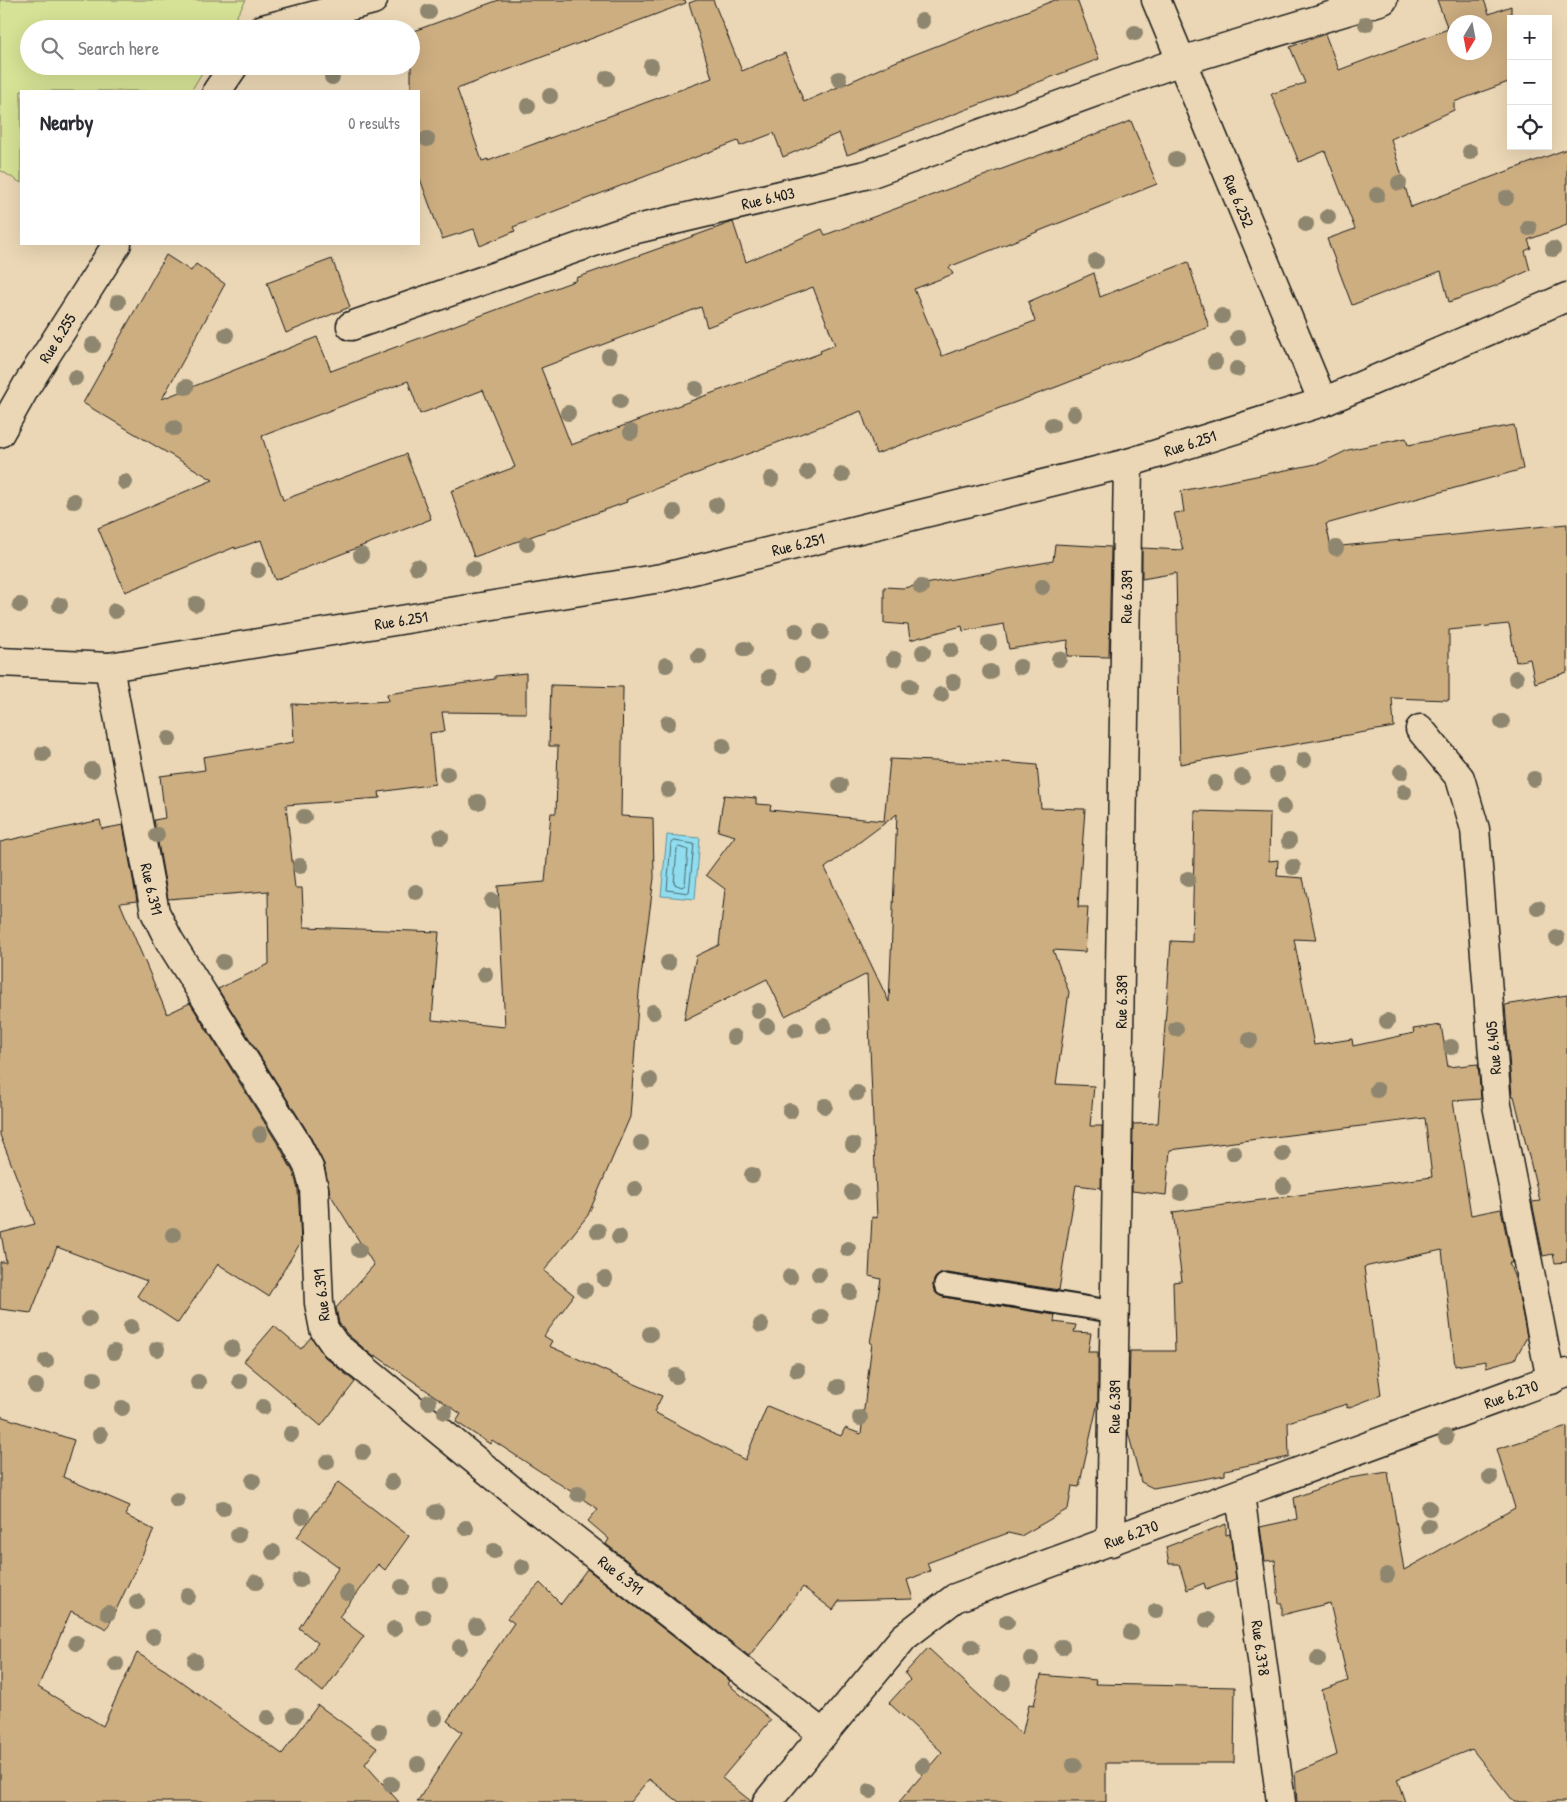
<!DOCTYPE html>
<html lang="en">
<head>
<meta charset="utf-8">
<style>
  body { margin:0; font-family:"Patrick Hand",sans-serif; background:#f2f2f3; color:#2b2b33 }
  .controls { position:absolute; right:15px; top:15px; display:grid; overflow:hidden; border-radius:0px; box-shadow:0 5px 20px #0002 }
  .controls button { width:45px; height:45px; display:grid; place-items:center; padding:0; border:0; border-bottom:1px solid #e1e1e2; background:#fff; color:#2b2b33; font:25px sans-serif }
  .compass { position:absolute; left:1447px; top:15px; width:45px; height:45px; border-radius:50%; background:#fff; box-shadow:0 5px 20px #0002; rotate:190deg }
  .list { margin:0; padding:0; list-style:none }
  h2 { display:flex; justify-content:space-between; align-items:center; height:65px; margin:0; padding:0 20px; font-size:21px }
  h2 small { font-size:16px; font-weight:400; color:#7c7c81 }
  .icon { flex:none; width:28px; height:28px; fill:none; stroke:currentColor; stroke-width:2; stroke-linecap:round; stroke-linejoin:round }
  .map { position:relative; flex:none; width:1567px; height:1802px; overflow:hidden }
  .search { position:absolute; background:#fff; box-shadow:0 5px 20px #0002; left:20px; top:20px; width:400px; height:55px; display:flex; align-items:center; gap:12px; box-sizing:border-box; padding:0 18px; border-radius:28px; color:#7c7c81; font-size:19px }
  .panel { position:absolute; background:#fff; box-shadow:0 5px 20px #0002; left:20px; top:90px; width:400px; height:155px; border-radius:0px }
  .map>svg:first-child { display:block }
  .green { fill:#d6e295; stroke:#797f58 }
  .water { fill:#90ddef; stroke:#62909b }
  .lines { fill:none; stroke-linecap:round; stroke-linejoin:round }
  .shore { stroke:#4a6970; stroke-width:1 }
  .building { fill:#cdae81; stroke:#1c1c1c; fill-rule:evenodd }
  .service-casing { stroke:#1c1c1c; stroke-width:25 }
  .minor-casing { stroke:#1c1c1c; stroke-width:31 }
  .secondary-casing { stroke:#1c1c1c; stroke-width:31 }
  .service { stroke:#ebd7b5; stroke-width:21 }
  .minor { stroke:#ebd7b5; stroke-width:28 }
  .secondary { stroke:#ebd7b5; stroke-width:28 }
  .tree { fill:#8e866e }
  .labels { text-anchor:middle; stroke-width:4; stroke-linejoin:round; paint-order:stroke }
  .street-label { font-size:16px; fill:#1c1c1c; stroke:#ebd7b5 }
</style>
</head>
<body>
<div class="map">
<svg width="1567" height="1802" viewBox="0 0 1567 1802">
  <rect width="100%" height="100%" fill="#ebd7b5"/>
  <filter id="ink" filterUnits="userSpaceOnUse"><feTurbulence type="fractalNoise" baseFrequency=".02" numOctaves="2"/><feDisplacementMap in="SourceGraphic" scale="10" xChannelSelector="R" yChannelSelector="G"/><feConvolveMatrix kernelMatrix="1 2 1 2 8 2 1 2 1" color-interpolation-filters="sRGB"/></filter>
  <g filter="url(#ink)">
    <polygon class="green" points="0,0 246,0 229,29 29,29 29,66 206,66 191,91 21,91 21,183 0,170"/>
    <polygon class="water" points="667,835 700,838 695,899 661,896"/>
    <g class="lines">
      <g class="shore">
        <polygon points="674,841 694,844 689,893 667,890 671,843"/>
        <polygon points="679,847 688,850 685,885 682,887 674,884 677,849"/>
      </g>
    </g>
    <g class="building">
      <polygon points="499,0 685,0 686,3 457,89 482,161 488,159 488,161 712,78 689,3 697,0 713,0 742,71 785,53 804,102 895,62 1055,0 1077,0 1099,59 847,155 839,133 783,157 774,133 740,146 738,141 513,227 515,231 480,246 474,229 442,239 419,176 419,91 411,91 411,32"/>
      <path d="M1437,0H1484L1489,14L1511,6V81L1454,102V110L1391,139L1411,207L1567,149V225L1528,240L1531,248L1525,251L1530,270L1495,286L1449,302L1441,271L1352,305L1327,239L1355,229L1325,151L1299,162L1271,94L1305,83L1290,47L1325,34L1339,70L1448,29ZM1454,22H1484V52H1454Z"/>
      <path d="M1131,121L1157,184L949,267L953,274L914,289L942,356L1035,321L1028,302L1094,273L1100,297L1188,262L1209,327L1059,386L876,454L861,411L626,500L627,502L474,557L451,491L515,467L483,390L420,414L408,381L262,436L283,500L406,454L431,519L275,580L261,540L235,549V547L125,592L98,528L213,480L83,403L166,255L191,271L196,264L225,284L162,399L317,337L331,371L577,280L576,278L733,222L746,262L822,229L825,235ZM813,287L835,345L820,351L821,353L571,445L541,368L701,307L707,327Z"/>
      <polygon points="332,259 350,307 286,333 267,283"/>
      <polygon points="1514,425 1523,469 1326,524 1331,547 1567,524 1567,672 1535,683 1530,659 1516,662 1509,624 1449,630 1449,700 1392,698 1394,727 1180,764 1176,573 1142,579 1142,548 1183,550 1174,513 1184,512 1181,491 1321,463 1348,450 1406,438 1408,445"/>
      <polygon points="1055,544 1111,547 1109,657 1067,656 1068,640 1009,649 1004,624 963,631 962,626 910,640 908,625 884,623 884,587 903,588 1053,561"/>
      <path d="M526,673V713L442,712L445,731L430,733L435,784L379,792L380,798L286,805L295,888H302L304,927L439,932L432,1020L505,1027L498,886L545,882L551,813H556L558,746H549L551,685L623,687L621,816L653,818L654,878L639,992L630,1117L588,1215L544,1271L574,1295L544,1336L552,1341L549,1346L662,1396L654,1412L745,1460L767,1406L841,1436L845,1428L861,1434L872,1343H870L881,1279L869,1276L872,1217L877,1218L867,974L785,1016L767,979L684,1020L696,956L719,945L725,889L706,875L735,836L718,831L724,795L756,798V804L771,805L770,810L884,821L890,759L1000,764L1002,762L1037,765L1041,808L1085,809L1078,907H1088L1085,952L1053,950L1069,992L1056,1084L1094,1086L1090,1126H1102L1101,1188L1076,1185L1059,1290L947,1273L936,1277L933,1284L934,1290L943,1297L1055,1315L1054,1322L1076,1325L1074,1332L1091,1333L1088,1352H1098V1402L1079,1487L1072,1486L1068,1509L1021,1536L1008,1533L927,1563L930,1571L907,1580L913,1599L839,1601L833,1610L803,1587L749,1656L606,1544L609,1539L588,1521L598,1509L492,1440L490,1444L456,1422L461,1414L375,1355L374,1357L347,1334L339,1323L336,1308L374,1265L330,1194L324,1164L309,1134L218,989L269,964L268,891L168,899L154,820L165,818L160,776L205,770L203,757L294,742L292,704L322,705L388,701L387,694L495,679V676ZM897,814L889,1002L825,868Z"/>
      <polygon points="1195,811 1270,813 1269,861 1278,860 1277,876 1303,878 1316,940 1294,939 1314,1045 1352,1039 1353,1046 1414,1033 1413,1029 1441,1025 1448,1067 1478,1064 1481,1099 1453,1101 1471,1215 1501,1209 1512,1263 1509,1263 1516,1281 1527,1337 1515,1359 1486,1367 1486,1361 1455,1366 1442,1250 1364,1267 1381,1395 1347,1408 1347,1404 1288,1422 1289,1457 1225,1470 1225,1475 1153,1488 1141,1482 1128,1432 1130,1351 1175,1351 1173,1282 1182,1281 1173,1212 1432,1177 1425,1118 1170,1150 1166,1195 1132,1191 1133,1124 1158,1123 1171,941 1192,942"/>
      <polygon points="100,820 102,829 123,825 137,901 120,903 167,1014 190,1003 281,1149 294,1174 298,1190 301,1242 268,1296 218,1264 178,1323 137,1296 147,1281 57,1247 31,1313 0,1309 0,1262 6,1262 1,1233 35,1224 0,1135 0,842"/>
      <polygon points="1567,995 1567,1262 1555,1263 1553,1254 1543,1256 1532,1202 1540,1201 1514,1096 1512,1096 1505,1005"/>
      <polygon points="274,1326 301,1349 311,1337 325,1357 355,1382 321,1426 244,1361"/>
      <polygon points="0,1416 74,1440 63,1477 130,1506 125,1515 154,1530 107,1629 71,1611 38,1687 103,1726 137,1653 165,1670 282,1754 318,1705 377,1748 365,1764 399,1802 0,1802"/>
      <polygon points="1567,1427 1567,1802 1514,1802 1472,1749 1397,1779 1405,1802 1297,1802 1295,1773 1337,1755 1322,1690 1348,1681 1330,1603 1282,1615 1282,1604 1279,1604 1275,1560 1265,1561 1260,1527 1297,1519 1294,1498 1343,1479 1388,1472 1404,1570 1515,1508 1497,1449"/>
      <polygon points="338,1482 409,1536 385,1570 378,1564 339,1617 364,1636 323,1692 297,1671 318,1643 299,1628 339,1567 297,1537"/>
      <polygon points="1226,1524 1226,1535 1230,1534 1236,1579 1206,1590 1204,1583 1187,1590 1179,1564 1169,1564 1166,1547"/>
      <polygon points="587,1569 730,1681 728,1684 771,1720 722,1778 752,1802 679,1802 649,1779 630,1802 417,1802 462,1732 447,1721 514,1623 507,1618 540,1583 561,1604"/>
      <polygon points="928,1648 1022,1735 1029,1704 1034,1705 1041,1675 1096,1680 1095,1684 1235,1687 1234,1763 1106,1763 1106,1802 899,1802 942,1752 889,1703 910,1680 905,1673"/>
    </g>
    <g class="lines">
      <g class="service-casing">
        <polyline id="service" points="945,1285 1116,1312"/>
      </g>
      <g class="minor-casing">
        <g id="minor">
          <polyline points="1156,0 1323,402"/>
          <polyline points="263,29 373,0"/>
          <polyline points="217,91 234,66"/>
          <polyline points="351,326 620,233 869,174 1181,61 1383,0"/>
          <polyline points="0,433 27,385 117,244"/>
          <polyline points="109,667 155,912 169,940 295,1141 309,1168 314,1188 319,1303 324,1329 335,1345 514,1492 823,1734"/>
          <polyline points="1420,729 1460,778 1475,829 1497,1105 1551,1380"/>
          <polyline points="1240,1494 1281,1802"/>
          <polyline points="1111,1542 1128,463"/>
          <polyline points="767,1802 904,1637 955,1598 1567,1373"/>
        </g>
      </g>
      <g class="secondary-casing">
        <polyline id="secondary" points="0,662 109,667 661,578 1128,463 1323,402 1567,297"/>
      </g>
      <use href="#service" class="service"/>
      <use href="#minor" class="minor"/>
      <use href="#secondary" class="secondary"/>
    </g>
    <g class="tree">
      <circle cx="429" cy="12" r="8"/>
      <circle cx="922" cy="21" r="8"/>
      <circle cx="1366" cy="24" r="8"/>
      <circle cx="1135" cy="33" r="8"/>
      <circle cx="651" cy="66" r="8"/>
      <circle cx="332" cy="77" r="8"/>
      <circle cx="607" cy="78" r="8"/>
      <circle cx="839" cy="79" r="8"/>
      <circle cx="550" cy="96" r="8"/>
      <circle cx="528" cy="106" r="8"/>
      <circle cx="427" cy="139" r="8"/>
      <circle cx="1470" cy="152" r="8"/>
      <circle cx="1176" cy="159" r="8"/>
      <circle cx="1399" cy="183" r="8"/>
      <circle cx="1377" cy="195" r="8"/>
      <circle cx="1506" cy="198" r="8"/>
      <circle cx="1328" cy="217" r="8"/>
      <circle cx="1306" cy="224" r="8"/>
      <circle cx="1529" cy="228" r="8"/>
      <circle cx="1553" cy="249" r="8"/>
      <circle cx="1096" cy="261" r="8"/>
      <circle cx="118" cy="302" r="8"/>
      <circle cx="1222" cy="316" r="8"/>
      <circle cx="226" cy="335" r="8"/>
      <circle cx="1238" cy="338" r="8"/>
      <circle cx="93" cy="345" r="8"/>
      <circle cx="609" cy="356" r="8"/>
      <circle cx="1215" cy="362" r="8"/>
      <circle cx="1237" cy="369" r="8"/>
      <circle cx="75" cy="378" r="8"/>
      <circle cx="186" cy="387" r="8"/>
      <circle cx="696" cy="389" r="8"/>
      <circle cx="620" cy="401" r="8"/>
      <circle cx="568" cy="413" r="8"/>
      <circle cx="1074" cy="414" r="8"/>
      <circle cx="1052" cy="425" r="8"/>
      <circle cx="174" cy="428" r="8"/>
      <circle cx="631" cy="432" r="8"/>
      <circle cx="808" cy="472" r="8"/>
      <circle cx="842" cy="475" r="8"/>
      <circle cx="771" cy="479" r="8"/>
      <circle cx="125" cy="482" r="8"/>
      <circle cx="74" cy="501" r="8"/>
      <circle cx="716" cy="505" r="8"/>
      <circle cx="674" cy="512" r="8"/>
      <circle cx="527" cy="544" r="8"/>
      <circle cx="1336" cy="548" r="8"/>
      <circle cx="361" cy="555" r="8"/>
      <circle cx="417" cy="567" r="8"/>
      <circle cx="473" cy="569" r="8"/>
      <circle cx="258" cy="570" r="8"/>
      <circle cx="921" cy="587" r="8"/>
      <circle cx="1042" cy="587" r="8"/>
      <circle cx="196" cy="604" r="8"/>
      <circle cx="20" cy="605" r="8"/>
      <circle cx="60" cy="605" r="8"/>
      <circle cx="115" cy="611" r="8"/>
      <circle cx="796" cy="631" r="8"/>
      <circle cx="821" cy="632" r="8"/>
      <circle cx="989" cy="643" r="8"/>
      <circle cx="745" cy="649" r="8"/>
      <circle cx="951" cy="650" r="8"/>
      <circle cx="923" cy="652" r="8"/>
      <circle cx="699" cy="656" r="8"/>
      <circle cx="894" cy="659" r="8"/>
      <circle cx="1059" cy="659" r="8"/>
      <circle cx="666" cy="665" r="8"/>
      <circle cx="802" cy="665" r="8"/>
      <circle cx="1020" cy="667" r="8"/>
      <circle cx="990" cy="672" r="8"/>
      <circle cx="769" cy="677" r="8"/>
      <circle cx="1516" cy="678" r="8"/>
      <circle cx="953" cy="682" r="8"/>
      <circle cx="910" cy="686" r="8"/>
      <circle cx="941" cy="695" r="8"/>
      <circle cx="1502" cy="722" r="8"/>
      <circle cx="668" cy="723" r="8"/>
      <circle cx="169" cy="739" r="8"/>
      <circle cx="723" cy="746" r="8"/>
      <circle cx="43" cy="754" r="8"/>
      <circle cx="1304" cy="760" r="8"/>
      <circle cx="92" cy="770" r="8"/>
      <circle cx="1401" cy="772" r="8"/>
      <circle cx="447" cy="774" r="8"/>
      <circle cx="1277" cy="774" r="8"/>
      <circle cx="1242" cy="777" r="8"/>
      <circle cx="1534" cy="779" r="8"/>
      <circle cx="1215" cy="783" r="8"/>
      <circle cx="840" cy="785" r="8"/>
      <circle cx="668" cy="790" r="8"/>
      <circle cx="1404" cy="792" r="8"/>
      <circle cx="478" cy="802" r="8"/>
      <circle cx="1284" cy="807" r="8"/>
      <circle cx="304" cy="817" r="8"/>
      <circle cx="157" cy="835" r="8"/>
      <circle cx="441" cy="837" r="8"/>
      <circle cx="1289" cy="841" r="8"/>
      <circle cx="300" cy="866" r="8"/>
      <circle cx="1293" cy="867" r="8"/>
      <circle cx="1188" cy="879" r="8"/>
      <circle cx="416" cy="892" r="8"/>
      <circle cx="492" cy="901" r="8"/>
      <circle cx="1538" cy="908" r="8"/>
      <circle cx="1557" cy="938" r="8"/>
      <circle cx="223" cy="962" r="8"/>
      <circle cx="668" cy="963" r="8"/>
      <circle cx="485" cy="974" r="8"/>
      <circle cx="758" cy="1011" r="8"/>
      <circle cx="653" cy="1012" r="8"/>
      <circle cx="1387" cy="1021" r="8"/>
      <circle cx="767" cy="1026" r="8"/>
      <circle cx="824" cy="1026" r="8"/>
      <circle cx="1176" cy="1029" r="8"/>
      <circle cx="796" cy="1030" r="8"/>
      <circle cx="734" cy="1037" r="8"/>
      <circle cx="1250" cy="1040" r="8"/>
      <circle cx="1451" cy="1047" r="8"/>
      <circle cx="650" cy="1080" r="8"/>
      <circle cx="1377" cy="1090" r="8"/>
      <circle cx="857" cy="1093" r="8"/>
      <circle cx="825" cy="1106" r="8"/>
      <circle cx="790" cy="1111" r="8"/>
      <circle cx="260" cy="1134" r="8"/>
      <circle cx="641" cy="1143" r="8"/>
      <circle cx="853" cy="1145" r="8"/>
      <circle cx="1234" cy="1153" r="8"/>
      <circle cx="1283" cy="1154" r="8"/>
      <circle cx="752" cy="1175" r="8"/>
      <circle cx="1283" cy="1186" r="8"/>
      <circle cx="635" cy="1189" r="8"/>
      <circle cx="852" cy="1192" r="8"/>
      <circle cx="1181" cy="1193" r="8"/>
      <circle cx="598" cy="1231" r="8"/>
      <circle cx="173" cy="1235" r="8"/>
      <circle cx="619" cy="1237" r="8"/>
      <circle cx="848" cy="1249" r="8"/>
      <circle cx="359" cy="1250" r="8"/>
      <circle cx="819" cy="1274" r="8"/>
      <circle cx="790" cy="1277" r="8"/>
      <circle cx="605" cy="1279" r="8"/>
      <circle cx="585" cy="1290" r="8"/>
      <circle cx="850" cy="1292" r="8"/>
      <circle cx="821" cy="1317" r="8"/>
      <circle cx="89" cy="1319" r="8"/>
      <circle cx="761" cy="1325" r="8"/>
      <circle cx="131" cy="1327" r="8"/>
      <circle cx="650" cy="1334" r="8"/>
      <circle cx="232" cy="1348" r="8"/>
      <circle cx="157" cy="1349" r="8"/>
      <circle cx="114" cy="1352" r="8"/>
      <circle cx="46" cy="1361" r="8"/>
      <circle cx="797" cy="1370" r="8"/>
      <circle cx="676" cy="1376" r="8"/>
      <circle cx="94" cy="1379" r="8"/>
      <circle cx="240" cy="1381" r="8"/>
      <circle cx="198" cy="1382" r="8"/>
      <circle cx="36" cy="1386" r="8"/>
      <circle cx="838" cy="1387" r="8"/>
      <circle cx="429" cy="1402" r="8"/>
      <circle cx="263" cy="1407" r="8"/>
      <circle cx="122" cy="1408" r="8"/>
      <circle cx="445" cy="1412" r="8"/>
      <circle cx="860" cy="1418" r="8"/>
      <circle cx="291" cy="1434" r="8"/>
      <circle cx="100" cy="1435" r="8"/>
      <circle cx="1446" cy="1437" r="8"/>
      <circle cx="363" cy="1452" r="8"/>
      <circle cx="327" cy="1462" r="8"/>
      <circle cx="1490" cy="1477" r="8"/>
      <circle cx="253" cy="1481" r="8"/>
      <circle cx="392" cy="1482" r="8"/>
      <circle cx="578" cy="1494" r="8"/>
      <circle cx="177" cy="1500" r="8"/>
      <circle cx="223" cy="1508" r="8"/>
      <circle cx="1429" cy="1508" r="8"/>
      <circle cx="436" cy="1512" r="8"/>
      <circle cx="302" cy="1516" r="8"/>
      <circle cx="1428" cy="1526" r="8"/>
      <circle cx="466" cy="1528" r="8"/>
      <circle cx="238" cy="1535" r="8"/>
      <circle cx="494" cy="1551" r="8"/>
      <circle cx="273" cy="1552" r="8"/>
      <circle cx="522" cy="1567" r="8"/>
      <circle cx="1387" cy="1575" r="8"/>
      <circle cx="300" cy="1580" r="8"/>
      <circle cx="256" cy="1582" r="8"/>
      <circle cx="440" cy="1585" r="8"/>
      <circle cx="402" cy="1587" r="8"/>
      <circle cx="347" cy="1593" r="8"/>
      <circle cx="188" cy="1596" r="8"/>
      <circle cx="137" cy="1602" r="8"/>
      <circle cx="1156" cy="1611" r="8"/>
      <circle cx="108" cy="1613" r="8"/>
      <circle cx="423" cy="1617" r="8"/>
      <circle cx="1207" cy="1620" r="8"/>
      <circle cx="1007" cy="1622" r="8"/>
      <circle cx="476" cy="1626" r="8"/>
      <circle cx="394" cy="1629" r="8"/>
      <circle cx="1131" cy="1633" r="8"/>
      <circle cx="153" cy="1637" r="8"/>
      <circle cx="76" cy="1643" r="8"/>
      <circle cx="460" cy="1647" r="8"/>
      <circle cx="972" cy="1647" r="8"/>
      <circle cx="1062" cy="1647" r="8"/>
      <circle cx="1031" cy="1659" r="8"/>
      <circle cx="1318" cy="1659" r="8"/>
      <circle cx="195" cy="1661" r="8"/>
      <circle cx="116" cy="1664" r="8"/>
      <circle cx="1003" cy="1683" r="8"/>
      <circle cx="295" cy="1715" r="8"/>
      <circle cx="268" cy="1718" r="8"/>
      <circle cx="435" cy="1718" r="8"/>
      <circle cx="379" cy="1731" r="8"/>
      <circle cx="418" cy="1764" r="8"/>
      <circle cx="1074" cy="1765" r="8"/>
      <circle cx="923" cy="1766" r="8"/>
      <circle cx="391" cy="1784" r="8"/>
      <circle cx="870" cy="1791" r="8"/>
    </g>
  </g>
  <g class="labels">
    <g class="street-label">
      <text transform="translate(768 198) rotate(-13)" y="6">Rue 6.403</text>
      <text transform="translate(1239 201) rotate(67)" y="6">Rue 6.252</text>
      <text transform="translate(57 338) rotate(-58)" y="6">Rue 6.255</text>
      <text transform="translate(1190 443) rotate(-18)" y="6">Rue 6.251</text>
      <text transform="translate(798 544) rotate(-14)" y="6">Rue 6.251</text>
      <text transform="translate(1126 597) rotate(-89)" y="6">Rue 6.389</text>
      <text transform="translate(401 620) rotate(-9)" y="6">Rue 6.251</text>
      <text transform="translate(152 889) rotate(77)" y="6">Rue 6.391</text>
      <text transform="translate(1121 1002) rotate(-89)" y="6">Rue 6.389</text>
      <text transform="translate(1493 1048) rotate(-95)" y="6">Rue 6.405</text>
      <text transform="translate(321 1295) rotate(-96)" y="6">Rue 6.391</text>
      <text transform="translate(1511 1394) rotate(-20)" y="6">Rue 6.270</text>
      <text transform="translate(1114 1407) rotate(-89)" y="6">Rue 6.389</text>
      <text transform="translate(1131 1534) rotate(-20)" y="6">Rue 6.270</text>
      <text transform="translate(621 1575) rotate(38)" y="6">Rue 6.391</text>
      <text transform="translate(1261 1648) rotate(82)" y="6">Rue 6.378</text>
    </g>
  </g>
</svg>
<div class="controls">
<button>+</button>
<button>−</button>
<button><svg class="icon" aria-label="locate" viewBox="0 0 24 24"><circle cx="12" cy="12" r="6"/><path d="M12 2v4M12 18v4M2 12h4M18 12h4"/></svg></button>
</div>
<svg class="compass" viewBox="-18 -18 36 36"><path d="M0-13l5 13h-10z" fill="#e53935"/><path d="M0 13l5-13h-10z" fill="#7c7c81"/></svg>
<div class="search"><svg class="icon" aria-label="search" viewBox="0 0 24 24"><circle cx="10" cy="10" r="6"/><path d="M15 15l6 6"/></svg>Search here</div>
<section class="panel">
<h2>Nearby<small>0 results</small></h2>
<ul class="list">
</ul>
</section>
</div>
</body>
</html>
